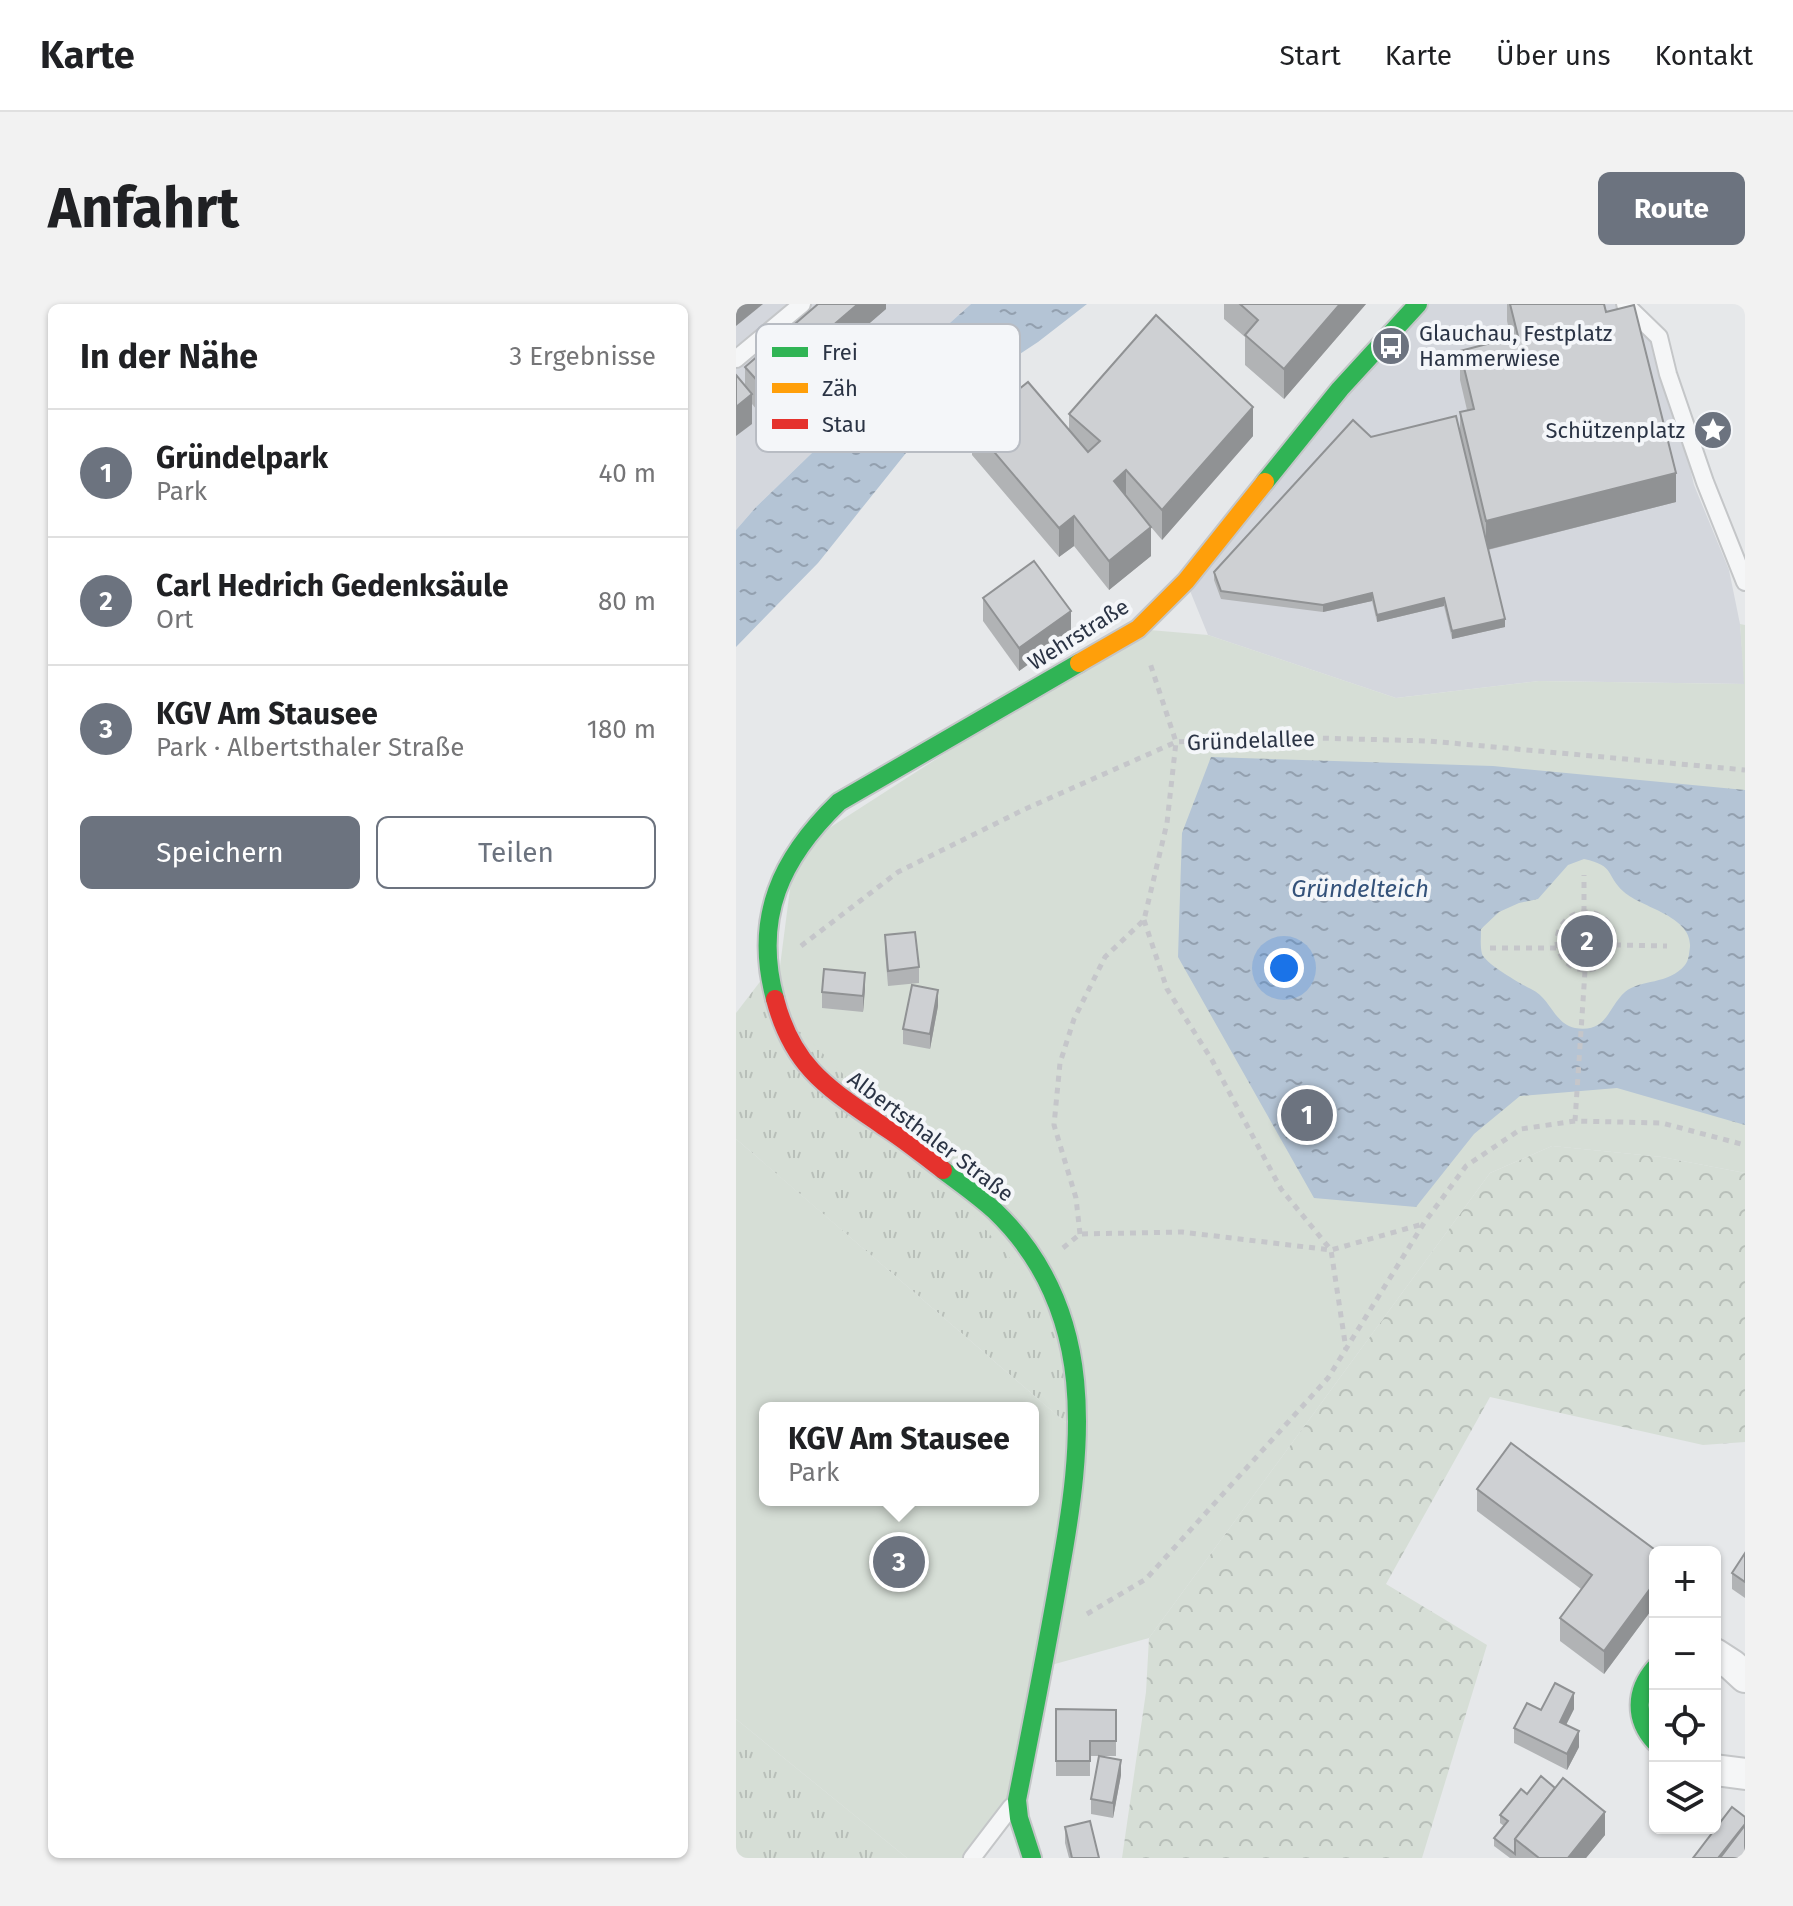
<!DOCTYPE html>
<html lang="de">
<head>
<meta charset="utf-8">
<style>
  body { margin:0; font-family:"Fira Sans",sans-serif; background:#f2f2f2; color:#202124 }
  .controls { position:absolute; right:24px; bottom:24px; display:grid; overflow:hidden; border-radius:12px; box-shadow:0 2px 6px #0004 }
  .controls button { width:72px; height:72px; display:grid; place-items:center; padding:0; border:0; border-bottom:2px solid #e0e0e0; background:#fff; color:#202124; font:40px sans-serif }
  .you { position:absolute; left:548px; top:664px; width:28px; height:28px; margin:-20px; border:6px solid #fff; border-radius:50%; background:#1a73e8; box-shadow:0 0 0 12px #1a73e833 }
  .badge { display:grid; place-items:center; width:52px; height:52px; border-radius:50%; background:#6c737f; color:#fff; font-size:26px; font-weight:700 }
  .pin { position:absolute; translate:-50% -50%; border:4px solid #fff; box-shadow:0 2px 8px #0006 }
  .popup { position:absolute; left:23px; top:1098px; width:280px; height:104px; box-sizing:border-box; display:grid; place-content:center; border-radius:12px; background:#fff; filter:drop-shadow(0 2px 6px #0005); font-size:26px; white-space:nowrap; color:#757577 }
  .popup b { font-size:30px; color:#202124 }
  .popup::after { content:''; position:absolute; left:50%; top:100%; margin-left:-16px; border:16px solid transparent; border-top-color:#fff }
  .list { margin:0; padding:0; list-style:none }
  h2 { display:flex; justify-content:space-between; align-items:center; height:104px; margin:0; padding:0 32px; font-size:34px }
  h2 small { font-size:26px; font-weight:400; color:#757577 }
  .list li { display:grid; grid-template-columns:52px 1fr auto; gap:24px; align-items:center; box-sizing:border-box; height:128px; padding:0 32px; border-top:2px solid #e0e0e0 }
  .list b { display:block; font-size:30px; white-space:nowrap }
  .list p { margin:0; font-size:26px; white-space:nowrap; color:#757577 }
  .list em { font-size:26px; font-style:normal; color:#757577 }
  .actions { display:flex; gap:16px; padding:24px 32px }
  .actions a { flex:1; padding:18px 0; border:2px solid #6c737f; border-radius:12px; text-align:center; font-size:28px; color:#6c737f }
  .actions .main { background:#6c737f; color:#fff }
  .icon { flex:none; width:44px; height:44px; fill:none; stroke:currentColor; stroke-width:2; stroke-linecap:round; stroke-linejoin:round }
  .map { position:relative; flex:none; width:1009px; height:1554px; overflow:hidden; border-radius:12px }
  header { display:flex; align-items:center; gap:48px; box-sizing:border-box; height:112px; padding:0 40px; background:#fff; border-bottom:2px solid #e0e0e0 }
  header strong { font-size:38px }
  nav { display:flex; gap:44px; margin-inline-start:auto; font-size:28px }
  .intro { display:flex; align-items:center; justify-content:space-between; box-sizing:border-box; height:192px; padding:0 48px }
  h1 { margin:0; font-size:56px }
  .button { padding:20px 36px; border-radius:12px; background:#6c737f; color:#fff; font-size:28px; font-weight:700 }
  main { display:flex; gap:48px; padding:0 48px }
  aside { flex:1; background:#fff; border-radius:12px; box-shadow:0 2px 6px #0004 }
  .map>svg:first-child { display:block }
  .built { fill:#d4d7dd }
  .grass { fill:url(#grass-tufts) }
  .forest { fill:url(#forest-crowns) }
  .green { fill:#d6ded6; fill-rule:evenodd }
  .water { fill:url(#water-ripples); fill-rule:evenodd }
  .lines { fill:none; stroke-linecap:round; stroke-linejoin:round }
  .lane-casing { stroke:#c4c6c8; stroke-width:20 }
  .street-casing { stroke:#c4c6c8; stroke-width:34 }
  .fast-casing { stroke:#c4c6c8; stroke-width:22 }
  .slow-casing { stroke:#c4c6c8; stroke-width:22 }
  .jam-casing { stroke:#c4c6c8; stroke-width:22 }
  .path { stroke:#c5c6ca; stroke-width:5; stroke-dasharray:6 6; stroke-linecap:butt }
  .lane { stroke:#f5f6f7; stroke-width:16 }
  .street { stroke:#f5f6f7; stroke-width:30 }
  .fast { stroke:#30b455; stroke-width:18 }
  .slow { stroke:#ff9f0a; stroke-width:18 }
  .jam { stroke:#e5322d; stroke-width:18 }
  .wall { fill:#b1b3b5 }
  .shaded-wall { fill:#909294 }
  .building { fill:#ced0d3; stroke:#909294; stroke-width:2 }
  .labels { text-anchor:middle; stroke-width:8; stroke-linejoin:round; paint-order:stroke }
  .poi-label { font-size:22px; fill:#2b3445; stroke:#f4f6f9; text-anchor:start }
  .street-label { font-size:22px; fill:#2b3445; stroke:#f4f6f9 }
  .water-label { font-size:24px; font-style:italic; fill:#34527a; stroke:#f4f6f9 }
  .key { fill:#f4f6f9; stroke:#b8bcc3; stroke-width:2 }
  .key-label { font-size:22px; fill:#2b3445 }
</style>
</head>
<body>
<header>
<strong>Karte</strong>
<nav><a>Start</a><a>Karte</a><a>Über uns</a><a>Kontakt</a></nav>
</header>
<div class="intro"><h1>Anfahrt</h1><a class="button">Route</a></div>
<main>
<aside>
<h2>In der Nähe<small>3 Ergebnisse</small></h2>
<ul class="list">
<li><span class="badge">1</span><div><b>Gründelpark</b><p>Park</p></div><em>40 m</em></li>
<li><span class="badge">2</span><div><b>Carl Hedrich Gedenksäule</b><p>Ort</p></div><em>80 m</em></li>
<li><span class="badge">3</span><div><b>KGV Am Stausee</b><p>Park · Albertsthaler Straße</p></div><em>180 m</em></li>
</ul>
<div class="actions"><a class="main">Speichern</a><a>Teilen</a></div>
</aside>
<div class="map">
<svg width="1009" height="1554" viewBox="0 0 1009 1554">
  <defs>
    <pattern id="grass-tufts" width="24" height="20" patternUnits="userSpaceOnUse" patternTransform="scale(2)"><rect width="24" height="20" fill="#d6ded6"/><path d="M3 7l-1-3M5 7V3M7 7l1-3M15 17l-1-3M17 17v-4M19 17l1-3" fill="none" stroke="#b8bfb9"/></pattern>
    <pattern id="forest-crowns" width="20" height="18" patternUnits="userSpaceOnUse" patternTransform="scale(2)"><rect width="20" height="18" fill="#d6ded6"/><path d="M2 6a3 3 0 1 1 6 0M12 15a3 3 0 1 1 6 0" fill="none" stroke="#b8bfb9"/></pattern>
    <pattern id="water-ripples" width="26" height="14" patternUnits="userSpaceOnUse" patternTransform="scale(2)"><rect width="26" height="14" fill="#b4c4d5"/><path d="M2 4q2-2 4 0t4 0M15 11q2-2 4 0t4 0" fill="none" stroke="#93a0af"/></pattern>
  </defs>
  <rect width="100%" height="100%" fill="#e6e8ea"/>
  <g class="built">
    <polygon points="0,0 235,0 166,62 20,203 0,226"/>
    <polygon points="682,0 889,0 923,33 958,181 993,266 1004,320 1009,380 803,377 660,394 472,331 450,277"/>
  </g>
  <g class="grass">
    <polygon points="33,666 304,964 345,1132 0,835 0,709"/>
    <polygon points="0,1415 171,1554 0,1554"/>
  </g>
  <polygon class="forest" points="816,842 926,853 1009,869 1009,1138 967,1141 754,1093 650,1280 751,1341 686,1554 386,1554 410,1388 413,1334 754,869"/>
  <path class="green" d="M1004,320L1009,321V869L926,853L816,842L754,869L413,1334L308,1363L281,1496L236,1554H171L0,1415V835L344,1131L327,1017L184,848L39,701L59,546L402,325L472,331L660,394L803,377L1008,380ZM29,1104H297V1196H29Z"/>
  <g class="water">
    <polygon points="235,0 351,0 302,38 244,76 170,149 82,259 0,343 0,226 20,203 166,62"/>
    <path d="M475,453L757,462L1009,486V821L881,784L784,792L738,830L680,903L578,894L442,653L446,529ZM848,555C880,562 869,571 888,588C906,604 956,612 954,643C953,649 953,656 949,661C933,681 904,675 889,688C871,704 872,729 839,724C818,720 814,693 795,685C785,680 750,660 746,650C744,642 745,633 745,625L763,608L783,599L802,595L832,561Z"/>
  </g>
  <g class="lines">
    <g class="lane-casing">
      <g id="lane">
        <polyline points="889,0 923,33 932,70 969,178 1009,278"/>
        <polyline points="0,55 66,0"/>
        <polyline points="236,1554 275,1503"/>
      </g>
    </g>
    <g class="street-casing">
      <g id="street">
        <polyline points="979,1350 996,1361 1009,1373"/>
        <polyline points="979,1466 1009,1470"/>
      </g>
    </g>
    <g class="fast-casing">
      <g id="fast">
        <polyline points="529,178 604,85 682,0"/>
        <path d="M39,695C17,613 45,554 103,498L343,359"/>
        <path d="M207,866C224,879 243,892 259,907C363,1007 347,1141 324,1268C311,1344 296,1420 281,1496L283,1514L296,1554"/>
        <path d="M919,1364C899,1387 898,1415 919,1438"/>
      </g>
    </g>
    <g class="slow-casing">
      <polyline id="slow" points="343,359 402,325 450,277 529,178"/>
    </g>
    <g class="jam-casing">
      <path id="jam" d="M39,695C57,764 92,784 147,822C168,835 187,851 207,866"/>
    </g>
    <g class="path">
      <circle cx="850" cy="637" r="29"/>
      <polyline points="848,608 848,571"/>
      <polyline points="408,616 431,685 476,756 545,885 595,946 610,1045"/>
      <polyline points="879,641 931,642"/>
      <polyline points="65,642 162,568 287,506 440,438 542,433 693,437 1009,466"/>
      <polyline points="754,644 821,644"/>
      <polyline points="839,817 849,667"/>
      <polyline points="344,930 340,894 318,821 324,759 338,715 369,653 408,616 431,519 440,438 413,356"/>
      <polyline points="327,944 344,930 446,928 595,946 687,920"/>
      <polyline points="351,1310 410,1275 592,1074 688,919 730,862 785,825 839,817 926,819 1009,841"/>
    </g>
    <use href="#lane" class="lane"/>
    <use href="#street" class="street"/>
    <use href="#fast" class="fast"/>
    <use href="#slow" class="slow"/>
    <use href="#jam" class="jam"/>
  </g>
  <g class="wall">
    <polygon points="150,0 150,5 26,112 16,100 16,120 9,82 9,63"/>
    <polygon points="488,0 630,0 548,95 509,61 509,33 488,15"/>
    <polygon points="771,0 868,0 940,198 752,246 769,323 716,335 708,302 641,318 636,297 587,308 485,295 478,276 478,268 635,133 724,130 724,108 731,106 724,76 724,47 775,34 771,17"/>
    <polygon points="333,110 517,132 426,236 415,223 415,252 373,286 338,242 323,253 236,151 236,122 333,126"/>
    <polygon points="247,294 335,330 283,367 247,317"/>
    <polygon points="149,631 183,663 183,679 152,682 149,647"/>
    <polygon points="129,685 127,708 86,704 86,688"/>
    <polygon points="202,702 194,745 167,740 167,725"/>
    <polygon points="741,1185 919,1248 919,1312 914,1308 868,1370 824,1337 824,1314 845,1285 741,1207"/>
    <polygon points="1009,1249 1009,1294 996,1285 996,1269"/>
    <polygon points="320,1405 380,1406 380,1452 365,1452 385,1471 377,1514 355,1510 355,1495 363,1452 354,1452 354,1472 320,1472"/>
    <polygon points="838,1405 830,1421 843,1443 831,1466 778,1439 778,1424 805,1406"/>
    <polygon points="819,1484 869,1531 850,1554 774,1554 758,1542 758,1534 768,1522 764,1519 764,1511 791,1490"/>
    <polygon points="329,1523 363,1554 333,1554 329,1539"/>
  </g>
  <g class="shaded-wall">
    <polygon points="0,0 27,0 0,22"/>
    <polygon points="122,0 150,0 150,5 26,112 26,82"/>
    <polygon points="604,0 630,0 548,95 548,65"/>
    <polygon points="16,90 16,120 0,132 0,103"/>
    <polygon points="517,103 517,132 426,236 426,206"/>
    <polygon points="390,166 390,195 378,177"/>
    <polygon points="940,169 940,198 750,246 750,217"/>
    <polygon points="338,212 338,242 323,253 323,224"/>
    <polygon points="415,223 415,252 373,286 373,257"/>
    <polygon points="636,289 636,297 587,308 587,301"/>
    <polygon points="708,294 708,302 641,318 641,311"/>
    <polygon points="335,307 335,330 283,367 283,344"/>
    <polygon points="769,315 769,323 716,335 716,327"/>
    <polygon points="129,669 129,685 127,708 127,692"/>
    <polygon points="202,686 202,702 194,745 194,730"/>
    <polygon points="914,1285 914,1308 868,1370 868,1347"/>
    <polygon points="838,1389 838,1405 824,1433 824,1418"/>
    <polygon points="843,1427 843,1443 831,1466 831,1450"/>
    <polygon points="385,1456 385,1471 377,1514 377,1499"/>
    <polygon points="869,1508 869,1531 850,1554 832,1554"/>
  </g>
  <g class="building">
    <polygon points="82,0 122,0 26,82 9,63"/>
    <polygon points="504,0 604,0 548,65 509,31 522,16"/>
    <polygon points="774,0 868,0 870,8 898,1 940,169 750,217 724,108 738,105 724,47 782,32"/>
    <polygon points="420,11 517,103 426,206 390,166 378,177 415,223 373,257 338,212 323,224 236,122 292,78 352,148 364,137 333,110"/>
    <polygon points="0,71 16,90 0,103"/>
    <polygon points="720,112 769,315 716,327 708,294 641,311 636,289 587,301 485,287 478,268 617,116 635,133"/>
    <polygon points="298,257 335,307 283,344 247,294"/>
    <polygon points="179,628 183,663 152,667 149,631"/>
    <polygon points="88,665 129,669 127,692 86,688"/>
    <polygon points="176,681 202,686 194,730 167,725"/>
    <polygon points="775,1139 922,1248 919,1248 919,1289 914,1285 868,1347 824,1314 856,1271 741,1185"/>
    <polygon points="1009,1249 1009,1278 996,1269"/>
    <polygon points="819,1379 838,1389 824,1418 843,1427 831,1450 778,1424 791,1399 805,1406"/>
    <polygon points="320,1405 380,1406 380,1437 354,1437 354,1457 320,1457"/>
    <polygon points="363,1452 385,1456 377,1499 355,1495"/>
    <polygon points="805,1472 819,1484 779,1535 779,1550 758,1534 772,1517 764,1511 785,1485 791,1490"/>
    <polygon points="827,1474 869,1508 832,1554 803,1554 779,1535"/>
    <polygon points="996,1503 1009,1513 1009,1520 982,1554 957,1554"/>
    <polygon points="354,1517 363,1554 336,1554 329,1523"/>
    <polygon points="1009,1521 1009,1554 984,1554"/>
  </g>
  <defs>
    <g id="bus-disc" transform="scale(2)"><circle r="9.5" fill="#6c737f" stroke="#f4f6f9"/><path d="M-5-6H5V4H4V6H2V4H-2V6H-4V4H-5ZM-3.5-4V0h7V-4ZM-3.5 1.2v1.5H-2V1.2ZM2 1.2v1.5H3.5V1.2Z" fill="#fff"/></g>
    <g id="sight-disc" transform="scale(2)"><circle r="9.5" fill="#6c737f" stroke="#f4f6f9"/><path d="M0-6L1.8-2.2L6-1.7L2.9 1.2L3.7 5.4L0 3.3L-3.7 5.4L-2.9 1.2L-6-1.7L-1.8-2.2Z" fill="#fff"/></g>
  </defs>
  <g fill-rule="evenodd">
    <use href="#bus-disc" x="655" y="42"/>
    <use href="#sight-disc" x="977" y="126"/>
  </g>
  <g class="labels">
    <g class="poi-label">
      <text x="683" y="37">Glauchau, Festplatz<tspan x="683" dy="25">Hammerwiese</tspan></text>
      <text x="949" y="134" text-anchor="end">Schützenplatz</text>
    </g>
    <g class="street-label">
      <text transform="translate(342 330) rotate(-32)" y="8">Wehrstraße</text>
      <text transform="translate(515 436) rotate(-2)" y="8">Gründelallee</text>
      <text transform="translate(195 832) rotate(37)" y="8">Albertsthaler Straße</text>
    </g>
    <g class="water-label">
      <text x="624" y="593">Gründelteich</text>
    </g>
  </g>
  <rect x="20" y="20" width="264" height="128" rx="12" class="key"/>
  <rect x="36" y="43" width="36" height="10" fill="#30b455"/>
  <rect x="36" y="79" width="36" height="10" fill="#ff9f0a"/>
  <rect x="36" y="115" width="36" height="10" fill="#e5322d"/>
  <g class="key-label">
    <text x="86" y="56">Frei</text>
    <text x="86" y="92">Zäh</text>
    <text x="86" y="128">Stau</text>
  </g>
</svg>
<div class="controls">
<button>+</button>
<button>−</button>
<button><svg class="icon" aria-label="locate" viewBox="0 0 24 24"><circle cx="12" cy="12" r="6"/><path d="M12 2v4M12 18v4M2 12h4M18 12h4"/></svg></button>
<button><svg class="icon" aria-label="layers" viewBox="0 0 24 24"><path d="M12 4l9 5-9 5-9-5zM3 14l9 5 9-5"/></svg></button>
</div>
<div class="you"></div>
<div class="pin badge" style="left:571px;top:811px">1</div>
<div class="pin badge" style="left:851px;top:637px">2</div>
<div class="pin badge" style="left:163px;top:1258px">3</div>
<div class="popup"><b>KGV Am Stausee</b>Park</div>
</div>
</main>
</body>
</html>
